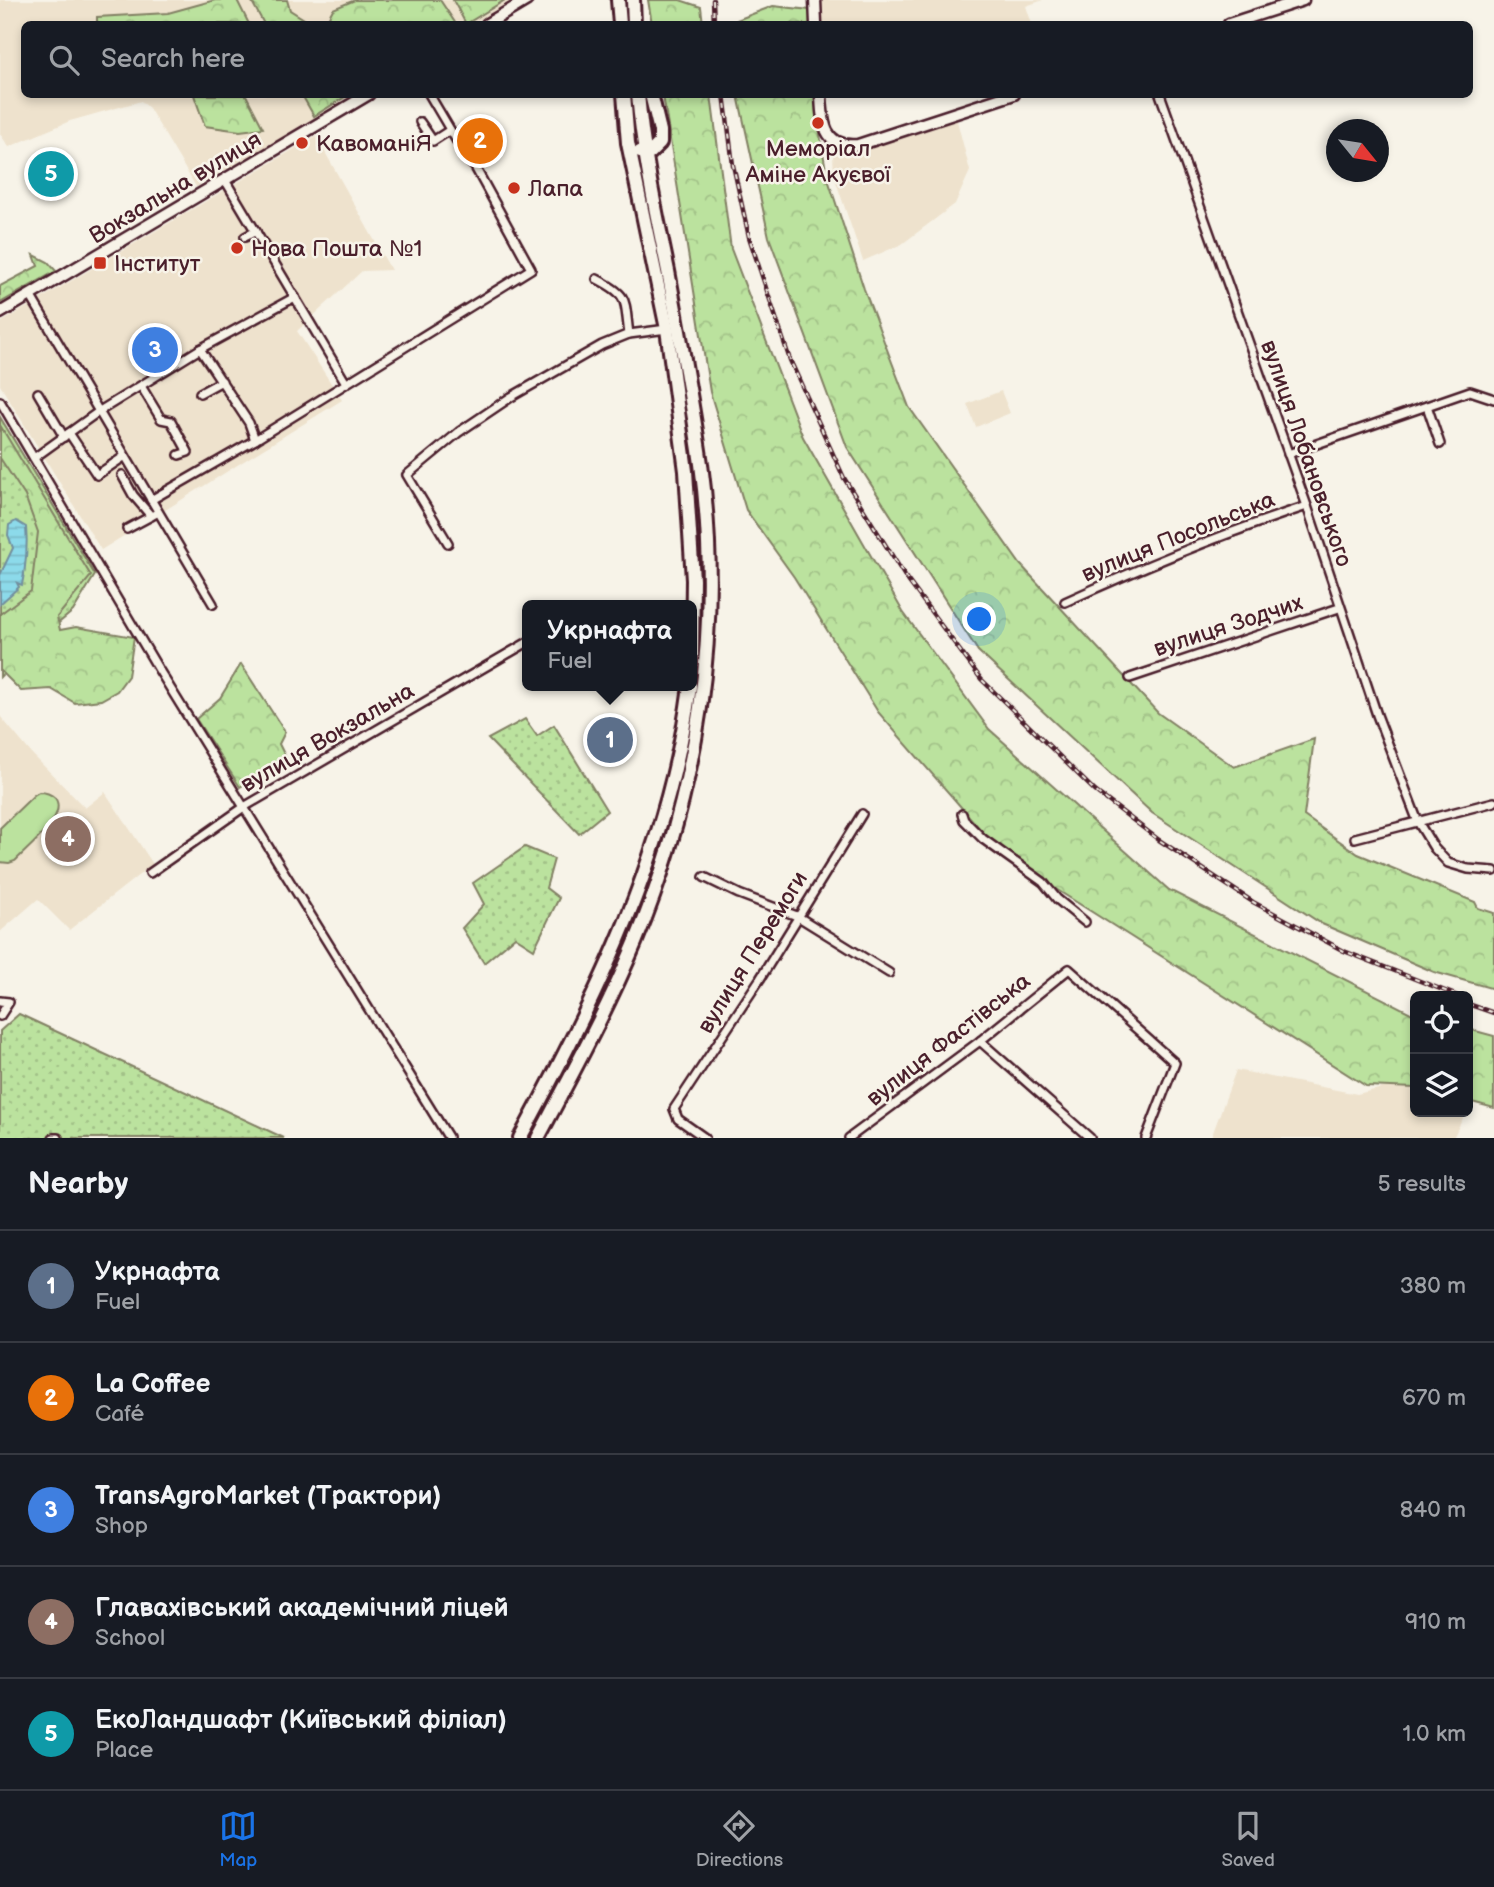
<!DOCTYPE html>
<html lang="en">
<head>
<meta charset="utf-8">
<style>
  body { margin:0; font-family:"Balsamiq Sans",sans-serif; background:#242831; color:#f1f3f6 }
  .controls { position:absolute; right:21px; bottom:21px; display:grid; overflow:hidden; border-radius:10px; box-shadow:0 4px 10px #0003 }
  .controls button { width:63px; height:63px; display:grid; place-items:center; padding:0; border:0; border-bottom:2px solid #363941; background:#171b24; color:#f1f3f6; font:35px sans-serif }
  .compass { position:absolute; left:1326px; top:119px; width:63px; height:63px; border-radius:50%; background:#171b24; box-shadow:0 4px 10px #0003; rotate:120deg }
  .you { position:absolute; left:980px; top:620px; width:24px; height:24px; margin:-18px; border:5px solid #fff; border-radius:50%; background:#1a73e8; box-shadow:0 0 0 10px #1a73e833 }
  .badge { display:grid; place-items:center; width:46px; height:46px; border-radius:50%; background:#1a73e8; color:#fff; font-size:23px; font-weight:700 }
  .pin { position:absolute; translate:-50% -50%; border:4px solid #fff; box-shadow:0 2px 7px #0006 }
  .popup { position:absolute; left:522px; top:600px; width:175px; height:91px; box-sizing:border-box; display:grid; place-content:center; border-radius:10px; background:#171b24; filter:drop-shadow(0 2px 5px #0005); font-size:23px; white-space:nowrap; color:#9ea1a6 }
  .popup b { font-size:26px; color:#f1f3f6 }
  .popup::after { content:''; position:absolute; left:50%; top:100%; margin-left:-14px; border:14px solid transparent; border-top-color:#171b24 }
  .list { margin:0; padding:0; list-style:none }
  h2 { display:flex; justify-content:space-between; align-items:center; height:91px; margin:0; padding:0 28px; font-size:30px }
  h2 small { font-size:23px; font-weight:400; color:#9ea1a6 }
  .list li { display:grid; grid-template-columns:46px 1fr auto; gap:21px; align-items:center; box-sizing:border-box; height:112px; padding:0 28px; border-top:2px solid #363941 }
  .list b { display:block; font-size:26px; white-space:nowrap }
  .list p { margin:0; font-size:23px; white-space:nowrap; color:#9ea1a6 }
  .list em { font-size:23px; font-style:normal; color:#9ea1a6 }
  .icon { flex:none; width:38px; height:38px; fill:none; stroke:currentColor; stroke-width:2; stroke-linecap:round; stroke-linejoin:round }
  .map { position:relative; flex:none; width:1494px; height:1138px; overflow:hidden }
  .search { position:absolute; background:#171b24; box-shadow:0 4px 10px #0003; left:21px; right:21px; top:21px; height:77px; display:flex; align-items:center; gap:18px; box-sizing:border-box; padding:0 24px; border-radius:10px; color:#9ea1a6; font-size:26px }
  .sheet { height:651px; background:#171b24 }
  nav { display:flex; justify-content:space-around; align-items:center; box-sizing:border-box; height:98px; border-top:2px solid #363941; background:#171b24; font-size:19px; color:#9ea1a6 }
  nav a { display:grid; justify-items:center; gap:4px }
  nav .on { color:#1a73e8 }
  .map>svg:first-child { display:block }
  .built { fill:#eee2cd }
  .green { fill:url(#green-dots); stroke:#828064; stroke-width:2 }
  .forest { fill:url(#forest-crowns); stroke:#828064; stroke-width:2 }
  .pitch { fill:#bbe29e; stroke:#828064; stroke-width:2 }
  .water { fill:url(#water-rules); stroke:#728f9e; stroke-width:2 }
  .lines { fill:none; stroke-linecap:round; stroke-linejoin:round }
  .street-casing { stroke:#4a1f2b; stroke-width:12 }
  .secondary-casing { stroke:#4a1f2b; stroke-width:15 }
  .highway-casing { stroke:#4a1f2b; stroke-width:18 }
  .street { stroke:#f7f3e8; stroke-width:7 }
  .secondary { stroke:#f7f3e8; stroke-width:10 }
  .highway { stroke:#f7f3e8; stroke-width:12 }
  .rail-casing { stroke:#4a1f2b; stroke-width:4.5 }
  .rail { stroke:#f7f3e8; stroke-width:2; stroke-dasharray:5; stroke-linecap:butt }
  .poi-dot { fill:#c8321e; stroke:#f7f3e8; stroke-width:2.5 }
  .labels { text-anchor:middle; stroke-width:5; stroke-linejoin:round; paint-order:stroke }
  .poi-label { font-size:23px; fill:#4a1f2b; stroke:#f7f3e8; text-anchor:start }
  .street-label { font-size:23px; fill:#4a1f2b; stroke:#f7f3e8 }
</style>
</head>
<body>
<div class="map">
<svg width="1494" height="1138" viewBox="0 0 1494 1138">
  <defs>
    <pattern id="green-dots" width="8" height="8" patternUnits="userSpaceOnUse" patternTransform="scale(1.75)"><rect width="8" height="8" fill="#bbe29e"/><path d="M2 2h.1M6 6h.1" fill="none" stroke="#a2c188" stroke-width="1.8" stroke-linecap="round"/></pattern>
    <pattern id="forest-crowns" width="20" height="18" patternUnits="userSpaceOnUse" patternTransform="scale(1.75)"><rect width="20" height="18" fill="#bbe29e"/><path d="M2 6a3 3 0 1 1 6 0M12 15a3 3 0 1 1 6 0" fill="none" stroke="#a2c188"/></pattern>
    <pattern id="water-rules" width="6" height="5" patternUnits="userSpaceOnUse" patternTransform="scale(1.75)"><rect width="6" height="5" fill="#8cdaea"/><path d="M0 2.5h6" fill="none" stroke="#7abbc9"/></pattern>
  </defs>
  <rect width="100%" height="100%" fill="#f7f3e8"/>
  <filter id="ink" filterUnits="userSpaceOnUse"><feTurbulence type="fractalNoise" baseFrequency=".0143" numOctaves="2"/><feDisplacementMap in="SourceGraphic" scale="14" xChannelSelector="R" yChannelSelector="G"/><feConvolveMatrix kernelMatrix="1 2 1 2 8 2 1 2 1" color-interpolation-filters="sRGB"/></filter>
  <g filter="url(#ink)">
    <g class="built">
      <polygon points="0,0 514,0 473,24 24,24 24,94 356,95 196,187 149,108 141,101 70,121 9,147 0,134"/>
      <polygon points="818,0 1043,0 1026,6 1032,24 819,24"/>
      <polygon points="956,117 970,171 955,204 902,244 863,261 834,176 833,155"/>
      <polygon points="316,136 391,270 362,271 297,331 342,400 101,550 0,385 0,323"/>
      <polygon points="1001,391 1010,413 976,427 967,404"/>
      <polygon points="0,716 32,754 85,808 105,792 153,864 69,930 38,899 0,932"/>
      <polygon points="1236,1070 1357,1094 1387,1087 1415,1088 1415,1112 1466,1112 1453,1138 1211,1138"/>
    </g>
    <g class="green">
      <polygon points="0,417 95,575 73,611 25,651 0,677"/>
      <polygon points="525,719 537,736 554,725 607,811 579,834 488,739"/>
      <polygon points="525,847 554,859 546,888 559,898 534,949 515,937 484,963 462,928 484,904 473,883"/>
      <polygon points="19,1014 284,1138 0,1138 0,1031"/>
    </g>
    <g class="forest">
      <polygon points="215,0 237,0 249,24 97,24 97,17 168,13"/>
      <polygon points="251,0 287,0 290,10 312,24 264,24"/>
      <polygon points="355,0 440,0 456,24 325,24 333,9"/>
      <polygon points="453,0 505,0 466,24"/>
      <polygon points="648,0 680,0 701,7 703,24 652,24"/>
      <polygon points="773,6 810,10 811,24 737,24 737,20"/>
      <polygon points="194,95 246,95 263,128 240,131 205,126"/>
      <polygon points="302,95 348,95 314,116"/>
      <polygon points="663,95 711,95 731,249 803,437 903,612 989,729 1169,890 1415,1015 1415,1088 1366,1086 1051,886 995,846 878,712 794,577 746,510 710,392"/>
      <polygon points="738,95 817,95 820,135 827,176 864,289 909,407 1020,564 1158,713 1234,767 1314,739 1304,816 1358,854 1475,902 1478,908 1494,913 1494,989 1434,972 1322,924 1152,813 978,651 847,447 769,237"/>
      <polygon points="34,255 48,262 56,271 0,303 0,286 38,266"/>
      <polygon points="0,425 91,576 57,617 60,630 76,627 134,637 128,676 117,691 101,700 75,703 51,689 21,691 0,670 0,614 31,591 38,532 25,496 0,458"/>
      <polygon points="241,664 285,732 279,744 287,760 240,787 196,719 220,698"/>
      <polygon points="1468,1029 1494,1036 1494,1108 1468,1101"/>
    </g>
    <path class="pitch" d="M39,792C45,792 50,793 55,798C69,816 26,849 15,861L9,863L0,862V828L34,795Z"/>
    <path class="water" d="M16,521L26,527C28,547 26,565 22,585L17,583L19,587L0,604V575L13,548L8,535L9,525Z"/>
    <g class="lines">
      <g class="street-casing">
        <g id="street">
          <polyline points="1160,94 1307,506 1377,715 1418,822 1434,848 1448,863 1468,869 1494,871"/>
          <polyline points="420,122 433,141 450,130"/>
          <polyline points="225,180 346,383"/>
          <polyline points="245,237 256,231"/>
          <path d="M597,279C630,296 624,299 629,334"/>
          <polyline points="30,295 213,604"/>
          <polyline points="200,349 249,423 255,440"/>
          <polyline points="141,386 161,419 171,421 188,452 179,455"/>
          <polyline points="38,393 64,437"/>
          <polyline points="200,393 222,381"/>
          <polyline points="0,401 159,670 448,1137"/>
          <polyline points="1427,406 1440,444"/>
          <polyline points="69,433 97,475 125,456"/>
          <polyline points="1288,454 1470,391 1494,399"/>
          <polyline points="34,458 98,412 200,349 295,297"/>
          <polyline points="122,475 133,495 151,516"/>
          <polyline points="151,500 255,440 531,269 475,167 468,160 429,94"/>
          <polyline points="127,529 155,514"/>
          <polyline points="448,543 407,475 459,432 511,397 602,345 629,334 667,329"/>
          <path d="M1065,602C1144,566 1224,533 1307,506"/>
          <polyline points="1130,678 1339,608"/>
          <polyline points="962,814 964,820 983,839 1043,882 1057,899 1085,922"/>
          <polyline points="1355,838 1494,802"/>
          <polyline points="150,873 244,807 528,642"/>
          <polyline points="704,877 739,894 797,916 889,973"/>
          <polyline points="0,1001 9,1002 0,1016"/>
          <polyline points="980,1041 1090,1138"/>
          <polyline points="53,1138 58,1138"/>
          <polyline points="705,1138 678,1119 674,1109 760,979 862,814"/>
          <polyline points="849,1138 980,1041 1069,969 1175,1063 1146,1138"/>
        </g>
      </g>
      <g class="secondary-casing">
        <g id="secondary">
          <polyline points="815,0 816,24"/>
          <polyline points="487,24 527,0"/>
          <polyline points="1229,24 1303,0"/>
          <path d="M821,94C822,120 823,149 858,145L1014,94"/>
          <polyline points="0,313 369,94"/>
        </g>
      </g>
      <g class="highway-casing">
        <g id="highway">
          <polyline points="618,0 620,24"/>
          <polyline points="633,0 634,24"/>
          <polyline points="624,94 628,143 667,329 686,471 693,580 692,658"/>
          <polyline points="640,152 650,153 660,143 660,131 651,94"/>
          <path d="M520,1138C598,995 669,850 690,686"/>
          <path d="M538,1138C572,1074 607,1010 635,943C698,792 723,628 701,464C692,400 680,336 668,271C656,212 643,154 638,94"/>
        </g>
      </g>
      <use href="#street" class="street"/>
      <use href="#secondary" class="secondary"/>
      <use href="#highway" class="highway"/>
      <g class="rail-casing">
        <g id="rail">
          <polyline points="713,0 714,24"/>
          <polyline points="724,94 733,165 749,237 790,360 844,478 906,578 981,679 1095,791 1159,840 1253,902 1344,951 1458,996"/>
          <polyline points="1468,1004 1494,1013"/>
        </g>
      </g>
      <use href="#rail" class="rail"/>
    </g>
  </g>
  <g class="poi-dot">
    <circle cx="818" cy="123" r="7"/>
    <circle cx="302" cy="143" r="7"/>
    <circle cx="514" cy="188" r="7"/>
    <circle cx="237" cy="248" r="7"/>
    <rect x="93" y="256" width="14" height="14" rx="3.5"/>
  </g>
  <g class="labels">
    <g class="poi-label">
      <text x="316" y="151">КавоманіЯ</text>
      <text x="818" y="156" text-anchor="middle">Меморіал<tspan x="818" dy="26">Аміне Акуєвої</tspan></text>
      <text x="528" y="196">Лапа</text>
      <text x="251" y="256">Нова Пошта №1</text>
      <text x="114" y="271">Інститут</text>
    </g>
    <g class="street-label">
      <text transform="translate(175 187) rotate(-31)" y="8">Вокзальна вулиця</text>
      <text transform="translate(1307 453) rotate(71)" y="8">вулиця Лобановського</text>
      <text transform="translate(1178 536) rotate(-22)" y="8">вулиця Посольська</text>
      <text transform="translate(1228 625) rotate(-18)" y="8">вулиця Зодчих</text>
      <text transform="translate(327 737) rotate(-30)" y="8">вулиця Вокзальна</text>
      <text transform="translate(752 952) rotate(-58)" y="8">вулиця Перемоги</text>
      <text transform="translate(948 1039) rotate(-38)" y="8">вулиця Фастівська</text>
    </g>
  </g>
</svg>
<div class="controls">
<button><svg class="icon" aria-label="locate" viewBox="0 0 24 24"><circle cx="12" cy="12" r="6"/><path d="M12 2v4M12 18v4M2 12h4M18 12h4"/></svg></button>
<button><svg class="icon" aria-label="layers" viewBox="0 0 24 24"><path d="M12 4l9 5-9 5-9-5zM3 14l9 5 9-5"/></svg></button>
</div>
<svg class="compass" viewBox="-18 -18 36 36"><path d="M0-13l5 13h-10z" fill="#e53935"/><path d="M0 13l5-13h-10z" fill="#9ea1a6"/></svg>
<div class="you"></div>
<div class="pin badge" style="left:610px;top:740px;background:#5c6f8a">1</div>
<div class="popup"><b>Укрнафта</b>Fuel</div>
<div class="pin badge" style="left:480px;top:141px;background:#e8710a">2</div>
<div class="pin badge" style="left:155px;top:350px;background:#3f7fe0">3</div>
<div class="pin badge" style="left:68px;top:839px;background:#8d6e63">4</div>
<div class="pin badge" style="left:51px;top:174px;background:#0f9aa8">5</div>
<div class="search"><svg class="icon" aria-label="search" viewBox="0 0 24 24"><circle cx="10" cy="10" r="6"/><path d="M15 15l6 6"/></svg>Search here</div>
</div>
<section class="sheet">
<h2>Nearby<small>5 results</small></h2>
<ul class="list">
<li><span class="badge" style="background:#5c6f8a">1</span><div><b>Укрнафта</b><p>Fuel</p></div><em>380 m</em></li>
<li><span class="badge" style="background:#e8710a">2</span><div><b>La Coffee</b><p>Café</p></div><em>670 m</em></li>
<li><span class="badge" style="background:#3f7fe0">3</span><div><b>TransAgroMarket (Трактори)</b><p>Shop</p></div><em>840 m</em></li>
<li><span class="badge" style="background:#8d6e63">4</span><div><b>Главахівський академічний ліцей</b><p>School</p></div><em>910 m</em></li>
<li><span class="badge" style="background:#0f9aa8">5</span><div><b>ЕкоЛандшафт (Київський філіал)</b><p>Place</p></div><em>1.0 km</em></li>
</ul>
</section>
<nav>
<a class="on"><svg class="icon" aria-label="map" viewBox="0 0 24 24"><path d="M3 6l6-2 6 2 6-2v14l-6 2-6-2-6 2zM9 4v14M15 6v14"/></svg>Map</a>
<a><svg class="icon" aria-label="directions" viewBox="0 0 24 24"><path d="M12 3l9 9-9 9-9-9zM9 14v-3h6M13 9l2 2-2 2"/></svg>Directions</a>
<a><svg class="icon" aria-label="saved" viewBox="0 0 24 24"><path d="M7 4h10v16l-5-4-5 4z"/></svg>Saved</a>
</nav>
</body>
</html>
